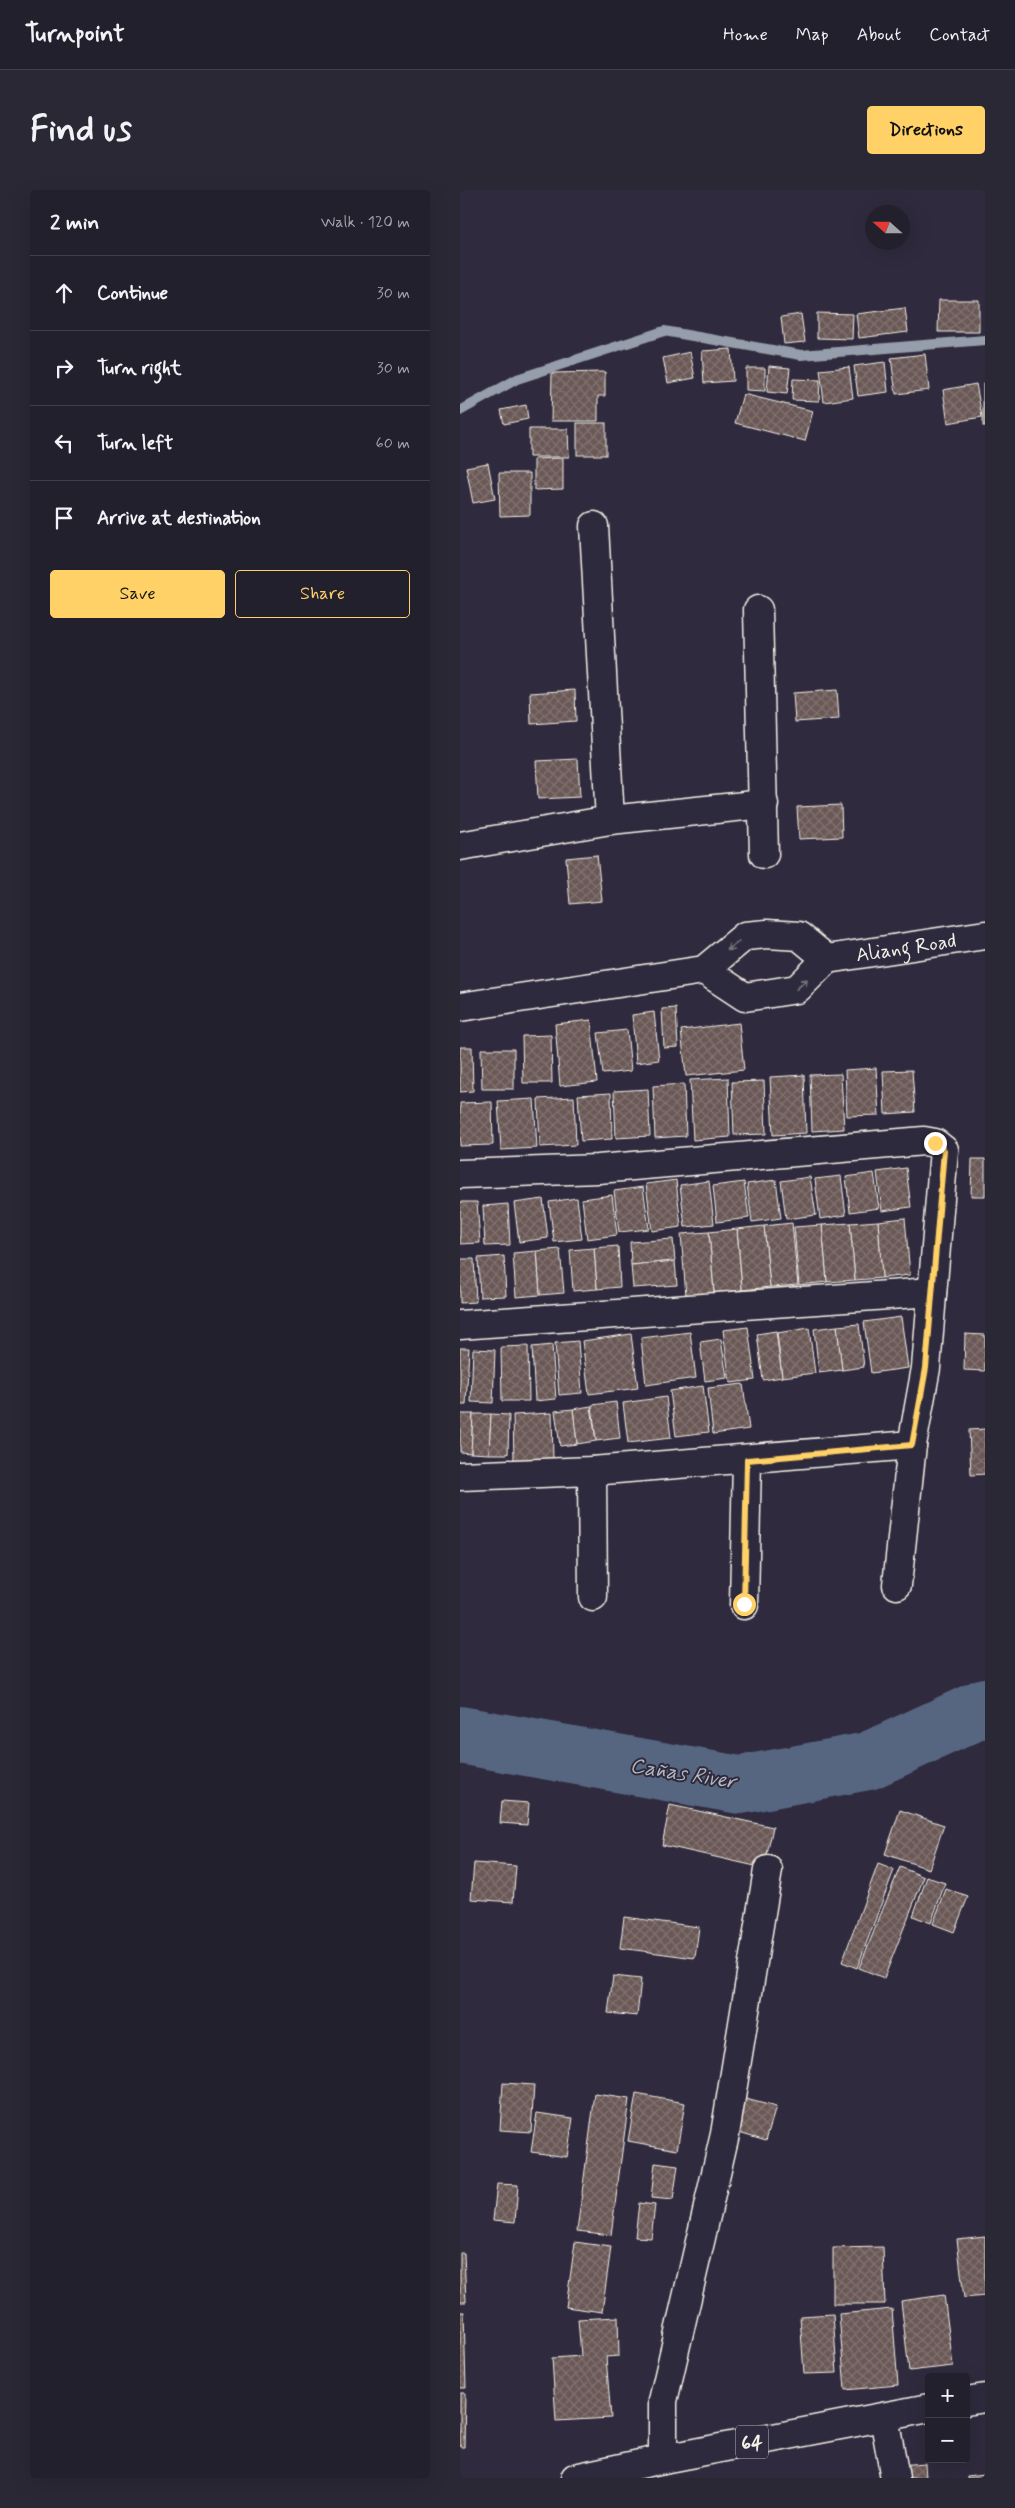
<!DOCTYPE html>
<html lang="en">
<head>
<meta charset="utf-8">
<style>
  body { margin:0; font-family:Mynerve,sans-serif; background:#2b2836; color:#f1f3f6 }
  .controls { position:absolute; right:15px; bottom:15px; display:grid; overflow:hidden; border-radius:5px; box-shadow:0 5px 20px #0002 }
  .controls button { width:45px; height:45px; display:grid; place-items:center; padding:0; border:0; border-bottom:1px solid #403e4a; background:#23202e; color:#f1f3f6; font:25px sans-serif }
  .compass { position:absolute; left:405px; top:15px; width:45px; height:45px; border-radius:50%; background:#23202e; box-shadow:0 5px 20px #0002; rotate:291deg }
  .stop { position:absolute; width:15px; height:15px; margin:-11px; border:4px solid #ffd166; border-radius:50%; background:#fff }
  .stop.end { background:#ffd166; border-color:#fff; box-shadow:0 1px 5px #0008 }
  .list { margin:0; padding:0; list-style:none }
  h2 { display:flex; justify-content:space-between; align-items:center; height:65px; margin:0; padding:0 20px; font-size:21px }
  h2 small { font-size:16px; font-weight:400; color:#a3a3aa }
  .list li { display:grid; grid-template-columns:32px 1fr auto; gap:15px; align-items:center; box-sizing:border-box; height:75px; padding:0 20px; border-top:1px solid #403e4a }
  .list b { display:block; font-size:19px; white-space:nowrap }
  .list em { font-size:16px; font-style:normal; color:#a3a3aa }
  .actions { display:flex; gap:10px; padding:15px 20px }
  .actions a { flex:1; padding:11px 0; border:1px solid #ffd166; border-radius:5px; text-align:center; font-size:18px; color:#ffd166 }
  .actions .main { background:#ffd166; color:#111 }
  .icon { flex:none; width:28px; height:28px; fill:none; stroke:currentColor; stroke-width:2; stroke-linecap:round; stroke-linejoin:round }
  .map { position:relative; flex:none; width:525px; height:2288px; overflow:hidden; border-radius:5px }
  header { display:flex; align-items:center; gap:30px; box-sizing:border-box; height:70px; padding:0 25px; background:#23202e; border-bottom:1px solid #403e4a }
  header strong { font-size:24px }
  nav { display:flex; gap:28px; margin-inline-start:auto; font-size:18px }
  .intro { display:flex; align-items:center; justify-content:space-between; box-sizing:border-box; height:120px; padding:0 30px }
  h1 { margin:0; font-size:35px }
  .button { padding:12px 22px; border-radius:5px; background:#ffd166; color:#111; font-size:18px; font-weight:700 }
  main { display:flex; gap:30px; padding:0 30px }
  aside { flex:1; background:#23202e; border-radius:5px; box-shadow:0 5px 20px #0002 }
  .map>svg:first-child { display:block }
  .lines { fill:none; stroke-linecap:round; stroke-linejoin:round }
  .stream { stroke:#959eaa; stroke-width:10 }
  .river { stroke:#566681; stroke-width:58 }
  .building { fill:url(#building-cross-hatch); stroke:#f4f1e8 }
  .minor-casing { stroke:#f4f1e8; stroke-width:31 }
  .major-casing { stroke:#f4f1e8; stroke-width:31 }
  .minor { stroke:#2f2a3d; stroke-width:28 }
  .major { stroke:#2f2a3d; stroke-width:28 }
  .oneway { stroke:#747079 }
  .route { stroke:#ffd166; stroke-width:6 }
  .labels { text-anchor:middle; stroke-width:4; stroke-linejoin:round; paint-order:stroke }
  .shield { fill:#2f2a3d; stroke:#b9b5b5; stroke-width:1 }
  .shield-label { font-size:19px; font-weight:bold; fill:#f4f1e8 }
  .street-label { font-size:20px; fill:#f4f1e8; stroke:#2f2a3d }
  .water-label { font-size:21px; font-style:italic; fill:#b5b9bf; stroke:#2f2a3d }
</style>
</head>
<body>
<header>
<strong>Turnpoint</strong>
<nav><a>Home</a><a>Map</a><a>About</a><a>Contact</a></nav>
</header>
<div class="intro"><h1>Find us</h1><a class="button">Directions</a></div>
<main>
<aside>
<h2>2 min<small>Walk · 120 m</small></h2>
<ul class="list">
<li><svg class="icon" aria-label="ahead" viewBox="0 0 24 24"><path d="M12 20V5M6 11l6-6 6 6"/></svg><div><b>Continue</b></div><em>30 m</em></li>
<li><svg class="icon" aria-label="right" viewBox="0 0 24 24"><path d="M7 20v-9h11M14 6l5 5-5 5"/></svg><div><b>Turn right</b></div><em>30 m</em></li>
<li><svg class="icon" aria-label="left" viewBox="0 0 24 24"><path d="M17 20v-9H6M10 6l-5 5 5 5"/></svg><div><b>Turn left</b></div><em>60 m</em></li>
<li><svg class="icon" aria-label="arrive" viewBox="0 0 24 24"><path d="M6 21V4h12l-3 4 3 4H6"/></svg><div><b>Arrive at destination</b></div></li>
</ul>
<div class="actions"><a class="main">Save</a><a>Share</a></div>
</aside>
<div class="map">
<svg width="525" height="2288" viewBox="0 0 525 2288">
  <defs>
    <pattern id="building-cross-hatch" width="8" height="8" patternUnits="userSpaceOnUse" patternTransform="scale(1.25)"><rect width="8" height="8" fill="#6a5957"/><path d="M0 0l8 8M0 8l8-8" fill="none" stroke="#80716f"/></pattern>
  </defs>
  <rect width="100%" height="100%" fill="#2f2a3d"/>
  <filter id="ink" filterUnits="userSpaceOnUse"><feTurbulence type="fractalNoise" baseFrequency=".02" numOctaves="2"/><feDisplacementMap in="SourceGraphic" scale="10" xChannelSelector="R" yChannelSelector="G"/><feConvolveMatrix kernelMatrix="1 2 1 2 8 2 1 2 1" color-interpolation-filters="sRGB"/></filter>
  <g filter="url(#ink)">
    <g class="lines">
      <polyline class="stream" points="0,221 57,189 204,141 341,165 525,150"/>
      <polyline class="river" points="0,1545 280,1595 408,1571 525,1517"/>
    </g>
    <g class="building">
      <polygon points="479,110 519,110 519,142 478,142"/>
      <polygon points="445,118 448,142 399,148 396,124"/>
      <polygon points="357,123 393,124 392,149 357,148"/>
      <polygon points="341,124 345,152 324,154 321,127"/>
      <polygon points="271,159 273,191 244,193 242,161"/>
      <polygon points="230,162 235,188 208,193 203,168"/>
      <polygon points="465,164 469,200 436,204 431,168"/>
      <polygon points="425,172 428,202 398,206 394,176"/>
      <polygon points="309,176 330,178 327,204 307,202"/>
      <polygon points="389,177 393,208 364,212 360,180"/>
      <polygon points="286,178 305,178 305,201 286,200"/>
      <polygon points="145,182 145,206 138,206 138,231 91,231 92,183"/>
      <polygon points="333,189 360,190 359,211 332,210"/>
      <polygon points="516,194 522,227 488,233 483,200"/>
      <rect x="523" y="194" width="2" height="42"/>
      <polygon points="283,204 353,221 345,251 275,233"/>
      <polygon points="66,215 68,229 44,234 41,220"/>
      <rect x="117" y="233" width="29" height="32"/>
      <polygon points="69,239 108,239 109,267 69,267"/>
      <polygon points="103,268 103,299 74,300 74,269"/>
      <polygon points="28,273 35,309 13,313 6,277"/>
      <polygon points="39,283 70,283 70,325 40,326"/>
      <polygon points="115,500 116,531 71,534 70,503"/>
      <polygon points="377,500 379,529 335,532 333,503"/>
      <polygon points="118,569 120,607 78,609 76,571"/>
      <polygon points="381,615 382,647 339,649 337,617"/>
      <polygon points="137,665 142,711 110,714 106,668"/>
      <polygon points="216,818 218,857 204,858 202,819"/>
      <polygon points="194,822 199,870 176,873 172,825"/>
      <polygon points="131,830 137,892 100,896 95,834"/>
      <polygon points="279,833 284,880 226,886 221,840"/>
      <polygon points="167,840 171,881 143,884 138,843"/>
      <polygon points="91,845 92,893 63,893 62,846"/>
      <polygon points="0,857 12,857 13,901 0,902"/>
      <polygon points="21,859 54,859 54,899 22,899"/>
      <polygon points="416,878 419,925 387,926 385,880"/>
      <polygon points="452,880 455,922 425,924 423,881"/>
      <polygon points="381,884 384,939 352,941 350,885"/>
      <polygon points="344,885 346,943 313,945 310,887"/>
      <polygon points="268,888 270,947 233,950 230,890"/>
      <polygon points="304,891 306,944 274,945 272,892"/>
      <polygon points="224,894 226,946 195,948 193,896"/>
      <polygon points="188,899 190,946 156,948 154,901"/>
      <polygon points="151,903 152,949 121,951 118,905"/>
      <polygon points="114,907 116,955 80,957 78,909"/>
      <polygon points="74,909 77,958 41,960 38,911"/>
      <polygon points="32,912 33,955 0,956 0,913"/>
      <polygon points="512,969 525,969 525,1006 511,1006"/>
      <polygon points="446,978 451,1017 422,1021 417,982"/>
      <polygon points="414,983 419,1018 390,1022 386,987"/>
      <polygon points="381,986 386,1025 360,1029 355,989"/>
      <polygon points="350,987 356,1025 326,1029 321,991"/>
      <polygon points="216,990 221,1037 192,1041 186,994"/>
      <polygon points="316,990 321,1028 292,1032 287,994"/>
      <polygon points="249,991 254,1034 225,1037 220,995"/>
      <polygon points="284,992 289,1028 257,1032 253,996"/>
      <polygon points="183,997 189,1039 159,1042 154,1001"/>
      <polygon points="152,1005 157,1045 127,1049 122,1009"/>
      <polygon points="117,1008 122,1049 94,1052 89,1012"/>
      <polygon points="83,1009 88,1048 59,1052 54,1013"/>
      <polygon points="0,1012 17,1012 20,1053 0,1054"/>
      <polygon points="48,1014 50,1055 25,1056 23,1016"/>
      <polygon points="445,1028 450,1085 422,1088 418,1031"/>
      <polygon points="418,1031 422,1088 395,1090 390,1033"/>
      <polygon points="332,1033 338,1095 310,1097 304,1036"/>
      <polygon points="390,1033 395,1090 367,1092 362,1035"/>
      <polygon points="362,1035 367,1092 339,1095 334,1037"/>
      <polygon points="304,1036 310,1097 282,1100 277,1039"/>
      <polygon points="277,1039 282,1100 254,1103 249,1042"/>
      <polygon points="249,1042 254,1103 226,1106 221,1044"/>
      <polygon points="213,1049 215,1071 171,1075 170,1052"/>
      <polygon points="158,1056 160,1097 137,1099 134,1058"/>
      <polygon points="134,1058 137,1099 113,1101 110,1060"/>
      <polygon points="100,1059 104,1103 80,1105 77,1061"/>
      <polygon points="77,1061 80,1105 56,1107 53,1063"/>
      <polygon points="44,1066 46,1106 20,1107 18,1068"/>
      <polygon points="0,1069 14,1069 16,1112 0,1113"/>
      <polygon points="215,1071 217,1095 173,1098 171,1075"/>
      <polygon points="441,1127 448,1178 411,1183 404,1132"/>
      <polygon points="399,1134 404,1177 382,1180 377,1136"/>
      <polygon points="377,1136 382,1180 359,1183 354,1139"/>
      <polygon points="288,1137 295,1190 270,1193 263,1140"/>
      <polygon points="349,1138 355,1183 322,1187 317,1143"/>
      <polygon points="316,1141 322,1187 303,1190 297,1144"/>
      <polygon points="230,1142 236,1188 186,1195 181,1148"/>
      <polygon points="171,1144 178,1198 129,1204 122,1151"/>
      <polygon points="505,1144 525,1145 525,1181 504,1180"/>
      <polygon points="261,1149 267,1188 245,1191 240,1152"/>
      <polygon points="118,1151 122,1203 99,1205 95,1153"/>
      <polygon points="92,1155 96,1209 75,1211 72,1157"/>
      <polygon points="68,1156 69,1211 42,1211 41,1157"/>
      <polygon points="0,1158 9,1158 6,1215 0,1215"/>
      <polygon points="13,1159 35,1160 33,1213 11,1212"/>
      <polygon points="283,1194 289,1239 253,1244 248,1198"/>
      <polygon points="243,1196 249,1242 216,1246 210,1201"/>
      <polygon points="206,1207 211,1248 168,1253 163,1213"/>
      <polygon points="156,1212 160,1248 136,1251 132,1215"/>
      <polygon points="131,1216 136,1251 117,1254 113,1219"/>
      <polygon points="113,1219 117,1254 100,1256 95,1221"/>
      <polygon points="92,1223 93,1269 54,1271 53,1225"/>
      <polygon points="0,1224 13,1224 11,1263 0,1262"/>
      <polygon points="13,1224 31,1224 29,1264 11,1263"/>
      <polygon points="31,1224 49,1225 48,1264 29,1264"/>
      <polygon points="525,1239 525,1284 511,1285 509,1240"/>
      <polygon points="42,1611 69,1613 67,1635 40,1633"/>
      <polygon points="210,1615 313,1637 304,1678 202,1655"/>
      <polygon points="440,1620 484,1635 469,1679 425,1664"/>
      <polygon points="14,1673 56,1676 53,1712 11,1709"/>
      <polygon points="418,1674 434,1680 397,1778 382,1772"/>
      <polygon points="440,1677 464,1687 424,1788 399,1778"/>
      <polygon points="467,1687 485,1693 471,1733 453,1726"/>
      <polygon points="486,1699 508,1707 494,1742 473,1734"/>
      <polygon points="164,1727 239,1737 235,1768 160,1758"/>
      <polygon points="153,1786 181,1789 177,1826 148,1823"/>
      <polygon points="43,1893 74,1895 71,1942 40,1940"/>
      <polygon points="135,1904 169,1909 151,2045 117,2041"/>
      <polygon points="176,1904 225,1913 217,1960 168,1951"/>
      <polygon points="282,1908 316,1917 306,1950 272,1940"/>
      <polygon points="77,1923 113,1928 107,1967 71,1962"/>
      <polygon points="195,1973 218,1976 213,2010 191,2008"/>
      <polygon points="37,1994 58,1995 55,2032 33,2030"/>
      <polygon points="179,2013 195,2015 191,2048 175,2047"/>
      <polygon points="525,2046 525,2106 504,2108 497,2049"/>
      <polygon points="115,2052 151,2057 142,2122 106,2117"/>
      <polygon points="423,2057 425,2114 373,2114 373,2058"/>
      <polygon points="0,2063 4,2063 6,2112 0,2112"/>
      <polygon points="484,2105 493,2176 449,2181 441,2111"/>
      <polygon points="432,2119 438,2195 385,2200 379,2124"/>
      <polygon points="0,2122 4,2122 6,2198 0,2198"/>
      <polygon points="373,2124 377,2183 344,2184 340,2126"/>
      <polygon points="158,2127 159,2166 146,2167 151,2228 96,2231 92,2168 121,2166 118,2129"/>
      <polygon points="0,2203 5,2203 4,2257 0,2257"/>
      <polygon points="465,2273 466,2288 438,2288 437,2275"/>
      <polygon points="525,2284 525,2288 507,2288 507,2286"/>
    </g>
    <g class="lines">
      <g class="minor-casing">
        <g id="minor">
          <polyline points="298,420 304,664"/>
          <polyline points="150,630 304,614"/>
          <polyline points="0,656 150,630 134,336"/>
          <path id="s1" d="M367,769L525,745"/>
          <polyline points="244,780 285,807 337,799 367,769"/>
          <polyline points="0,817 244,780 285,746 307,744 339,746 367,769"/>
          <polyline points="0,984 138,979 464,951 475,953 484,960 466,1178 452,1255 437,1395"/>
          <polyline points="0,1135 472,1102"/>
          <polyline points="132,1281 133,1407"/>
          <polyline points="0,1286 132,1281 452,1255"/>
          <polyline points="284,1415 287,1269"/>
          <polyline points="424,2227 435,2288"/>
          <polyline points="203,2269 203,2211 265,1944 308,1680"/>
        </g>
      </g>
      <g class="major-casing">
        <g id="major">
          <polyline points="506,2211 525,2208"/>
          <polyline points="115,2288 203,2269 469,2218"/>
        </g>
      </g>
      <use href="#minor" class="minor"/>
      <use href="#major" class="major"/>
    </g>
    <defs><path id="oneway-shaft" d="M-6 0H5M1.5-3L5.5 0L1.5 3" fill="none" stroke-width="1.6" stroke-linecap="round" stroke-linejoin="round" transform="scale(1.25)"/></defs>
    <g class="oneway">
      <use href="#oneway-shaft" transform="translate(273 756) rotate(141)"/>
      <use href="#oneway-shaft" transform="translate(342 794) rotate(-42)"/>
    </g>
  </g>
  <g class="lines" filter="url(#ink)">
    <polyline class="route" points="284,1414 287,1270 452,1255 466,1178 484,960 475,953"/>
  </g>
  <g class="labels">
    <rect class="shield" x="276" y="2235.5" width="32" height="33" rx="4"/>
    <g class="shield-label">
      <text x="292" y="2259">64</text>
    </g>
    <g class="street-label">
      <text dy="7" stroke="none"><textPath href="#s1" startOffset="80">Aliang Road</textPath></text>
    </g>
    <g class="water-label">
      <text transform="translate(223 1583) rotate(9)" y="7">Cañas River</text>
    </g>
  </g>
</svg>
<div class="controls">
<button>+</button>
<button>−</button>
</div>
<svg class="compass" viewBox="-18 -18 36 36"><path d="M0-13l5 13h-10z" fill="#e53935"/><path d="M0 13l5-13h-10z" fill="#a3a3aa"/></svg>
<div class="stop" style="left:284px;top:1414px"></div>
<div class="stop end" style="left:475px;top:953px"></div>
</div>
</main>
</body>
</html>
